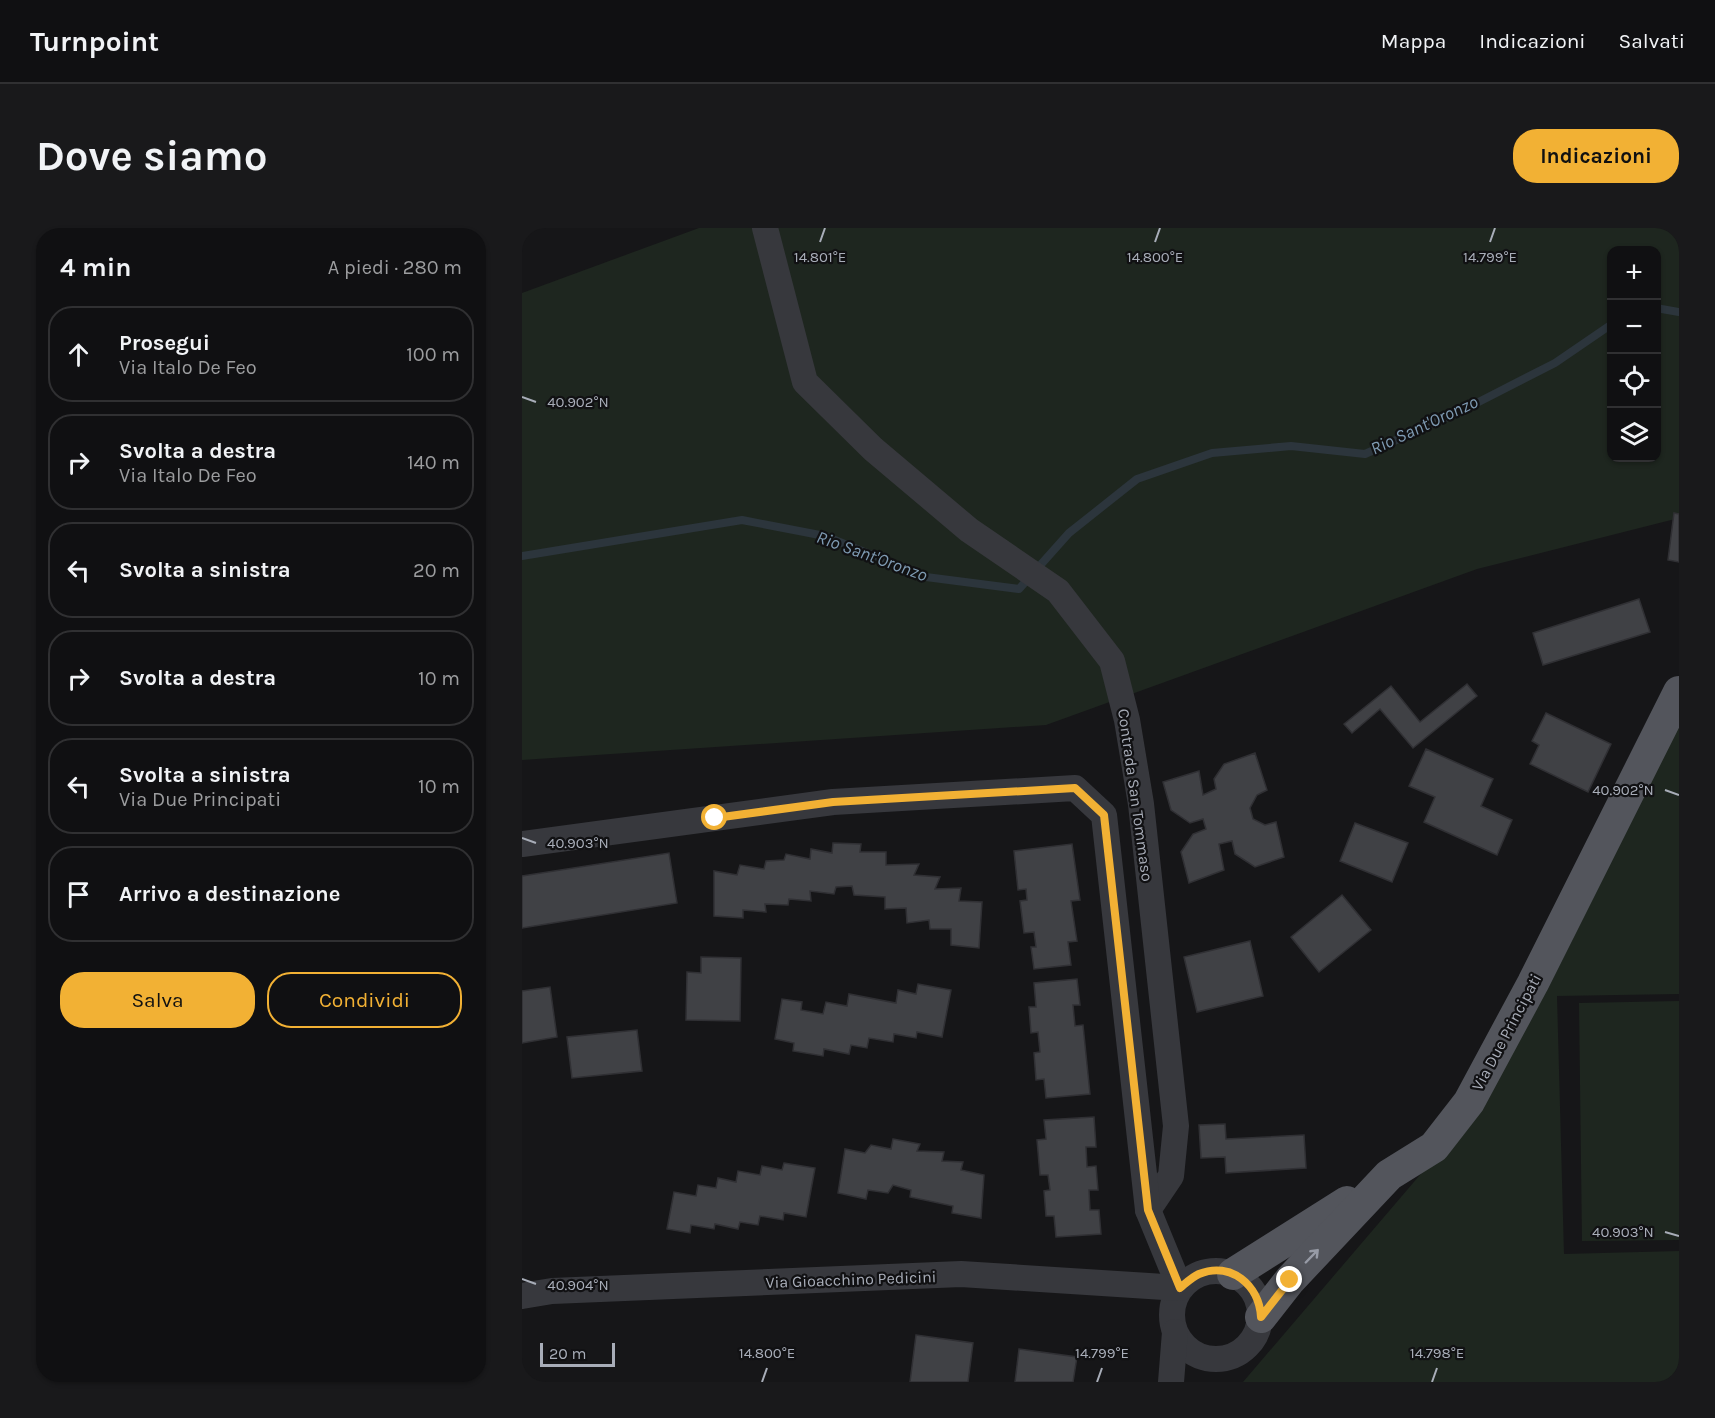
<!DOCTYPE html>
<html lang="it">
<head>
<meta charset="utf-8">
<style>
  body { margin:0; font-family:Karla,sans-serif; background:#19191b; color:#f1f3f6 }
  .controls { position:absolute; right:18px; top:18px; display:grid; overflow:hidden; border-radius:12px; box-shadow:0 2px 4px #0004 }
  .controls button { width:54px; height:54px; display:grid; place-items:center; padding:0; border:0; border-bottom:2px solid #303032; background:#101012; color:#f1f3f6; font:30px sans-serif }
  .scale { position:absolute; left:18px; bottom:15px; width:75px; box-sizing:border-box; padding-left:6px; border:3px solid #a8adb8; border-top:0; font-size:16px; line-height:21px; white-space:nowrap; color:#a8adb8; -webkit-text-stroke:4px #111113; paint-order:stroke }
  .stop { position:absolute; width:18px; height:18px; margin:-14px; border:4px solid #f2b134; border-radius:50%; background:#fff }
  .stop.end { background:#f2b134; border-color:#fff; box-shadow:0 2px 6px #0008 }
  .list { margin:0; padding:0; list-style:none }
  h2 { display:flex; justify-content:space-between; align-items:center; height:78px; margin:0; padding:0 24px; font-size:26px }
  h2 small { font-size:20px; font-weight:400; color:#9c9d9f }
  .list li { display:grid; grid-template-columns:39px 1fr auto; gap:18px; align-items:center; box-sizing:border-box; height:96px; margin:0 12px 12px; padding:0 12px; border:2px solid #303032; border-radius:24px }
  .list b { display:block; font-size:22px; white-space:nowrap }
  .list p { margin:0; font-size:20px; white-space:nowrap; color:#9c9d9f }
  .list em { font-size:20px; font-style:normal; color:#9c9d9f }
  .actions { display:flex; gap:12px; padding:18px 24px }
  .actions a { flex:1; padding:14px 0; border:2px solid #f2b134; border-radius:24px; text-align:center; font-size:21px; color:#f2b134 }
  .actions .main { background:#f2b134; color:#111 }
  .icon { flex:none; width:33px; height:33px; fill:none; stroke:currentColor; stroke-width:2; stroke-linecap:round; stroke-linejoin:round }
  .map { position:relative; flex:none; width:1157px; height:1154px; overflow:hidden; border-radius:24px }
  header { display:flex; align-items:center; gap:36px; box-sizing:border-box; height:84px; padding:0 30px; background:#101012; border-bottom:2px solid #303032 }
  header strong { font-size:28px }
  nav { display:flex; gap:33px; margin-inline-start:auto; font-size:21px }
  .intro { display:flex; align-items:center; justify-content:space-between; box-sizing:border-box; height:144px; padding:0 36px }
  h1 { margin:0; font-size:42px }
  .button { padding:15px 27px; border-radius:24px; background:#f2b134; color:#111; font-size:21px; font-weight:700 }
  main { display:flex; gap:36px; padding:0 36px }
  aside { flex:1; background:#101012; border-radius:24px; box-shadow:0 2px 4px #0004 }
  .map>svg:first-child { display:block }
  .green { fill:#1e261f; fill-rule:evenodd }
  .lines { fill:none; stroke-linecap:round; stroke-linejoin:round }
  .stream { stroke:#2c353c; stroke-width:8 }
  .building { fill:#404145; stroke:#303034; stroke-width:1.5 }
  .minor { stroke:#37383d; stroke-width:26 }
  .major { stroke:#53555c; stroke-width:32 }
  .oneway { stroke:#979ba6 }
  .route { stroke:#f2b134; stroke-width:8 }
  .ticks { fill:none; stroke:#a8adb8; stroke-width:2 }
  .labels { text-anchor:middle; stroke-width:4.5; stroke-linejoin:round; paint-order:stroke }
  .street-label { font-size:16px; fill:#a8adb8; stroke:#111113 }
  .water-label { font-size:18px; font-style:italic; fill:#7f9bb3; stroke:#111113 }
  .ticks-label { font-size:15px; text-anchor:middle; fill:#a8adb8; stroke:#111113; stroke-width:4.5; stroke-linejoin:round; paint-order:stroke }
</style>
</head>
<body>
<header>
<strong>Turnpoint</strong>
<nav><a>Mappa</a><a>Indicazioni</a><a>Salvati</a></nav>
</header>
<div class="intro"><h1>Dove siamo</h1><a class="button">Indicazioni</a></div>
<main>
<aside>
<h2>4 min<small>A piedi · 280 m</small></h2>
<ul class="list">
<li><svg class="icon" aria-label="ahead" viewBox="0 0 24 24"><path d="M12 20V5M6 11l6-6 6 6"/></svg><div><b>Prosegui</b><p>Via Italo De Feo</p></div><em>100 m</em></li>
<li><svg class="icon" aria-label="right" viewBox="0 0 24 24"><path d="M7 20v-9h11M14 6l5 5-5 5"/></svg><div><b>Svolta a destra</b><p>Via Italo De Feo</p></div><em>140 m</em></li>
<li><svg class="icon" aria-label="left" viewBox="0 0 24 24"><path d="M17 20v-9H6M10 6l-5 5 5 5"/></svg><div><b>Svolta a sinistra</b></div><em>20 m</em></li>
<li><svg class="icon" aria-label="right" viewBox="0 0 24 24"><path d="M7 20v-9h11M14 6l5 5-5 5"/></svg><div><b>Svolta a destra</b></div><em>10 m</em></li>
<li><svg class="icon" aria-label="left" viewBox="0 0 24 24"><path d="M17 20v-9H6M10 6l-5 5 5 5"/></svg><div><b>Svolta a sinistra</b><p>Via Due Principati</p></div><em>10 m</em></li>
<li><svg class="icon" aria-label="arrive" viewBox="0 0 24 24"><path d="M6 21V4h12l-3 4 3 4H6"/></svg><div><b>Arrivo a destinazione</b></div></li>
</ul>
<div class="actions"><a class="main">Salva</a><a>Condividi</a></div>
</aside>
<div class="map">
<svg width="1157" height="1154" viewBox="0 0 1157 1154">
  <rect width="100%" height="100%" fill="#161618"/>
  <g class="green">
    <path d="M177,0H1157V290L955,341L524,497L0,532V65ZM1090,22H1134V230H1090Z"/>
    <polygon points="1157,485 1157,766 1035,768 1042,1026 1157,1023 1157,1154 721,1154 903,941"/>
    <polygon points="1157,773 1157,1012 1060,1013 1057,775"/>
  </g>
  <g class="lines">
    <g class="stream">
      <polyline points="1134,80 1157,84"/>
      <polyline points="0,328 220,292 303,308 404,349 497,361 547,305 615,251 690,225 769,218 843,226 941,182 1033,135 1090,96"/>
    </g>
  </g>
  <g class="building">
    <polygon points="1152,285 1157,286 1157,334 1146,332"/>
    <polygon points="1117,371 1128,404 1021,437 1011,405"/>
    <polygon points="945,456 955,468 891,520 858,481 830,505 822,496 869,458 898,494"/>
    <polygon points="1024,485 1089,516 1066,564 1008,536 1017,517 1010,513"/>
    <polygon points="904,521 971,551 959,578 990,592 975,627 902,594 913,569 887,558"/>
    <polygon points="733,525 745,562 735,567 728,580 731,591 743,597 754,594 762,629 733,639 713,626 710,613 697,616 702,642 667,655 659,624 671,606 684,601 681,591 668,595 649,582 641,554 677,543 681,567 694,561 692,551 702,536"/>
    <polygon points="833,595 886,615 870,654 818,633"/>
    <polygon points="311,615 339,616 338,624 364,624 364,637 397,636 392,647 418,649 413,661 439,660 437,673 460,674 457,720 429,717 429,701 408,701 407,692 385,695 384,680 363,681 363,669 332,667 330,658 314,659 312,666 288,663 289,673 267,671 266,677 243,676 244,684 221,682 221,690 192,688 192,643 215,647 218,637 242,641 244,633 262,632 264,626 288,631 289,621 310,625"/>
    <polygon points="550,616 558,672 549,673 555,713 546,714 549,737 512,741 509,719 514,719 512,704 502,705 498,673 505,672 504,661 496,662 492,623"/>
    <polygon points="147,625 155,675 0,700 0,648"/>
    <polygon points="820,667 849,702 797,744 769,709"/>
    <polygon points="728,713 741,768 675,784 662,729"/>
    <polygon points="179,729 219,730 218,793 164,792 165,744 179,745"/>
    <polygon points="555,751 558,777 551,777 553,798 561,797 568,866 524,870 522,851 514,852 512,825 518,824 516,804 509,805 507,779 514,779 512,755"/>
    <polygon points="396,756 429,762 420,809 395,804 394,810 372,806 371,814 347,810 345,820 329,817 327,826 302,821 301,828 271,823 272,815 253,811 260,771 280,774 279,782 301,786 304,774 325,778 327,766 374,775 376,762 394,766"/>
    <polygon points="28,759 35,809 0,815 0,763"/>
    <polygon points="115,802 120,843 50,850 45,809"/>
    <polygon points="572,889 574,919 564,919 565,939 574,938 576,962 567,962 568,982 577,982 579,1006 534,1009 532,988 524,988 522,963 528,962 526,947 518,947 515,912 524,911 522,892"/>
    <polygon points="703,896 704,911 782,907 784,940 704,945 703,929 679,930 677,897"/>
    <polygon points="371,911 398,916 395,923 422,924 420,933 441,934 439,942 462,947 459,990 430,985 431,978 388,969 389,962 371,957 366,965 346,962 344,971 316,965 323,921 343,925 349,917 369,921"/>
    <polygon points="262,935 293,940 284,989 262,985 261,992 238,988 236,997 218,994 216,1001 193,996 192,1001 169,997 168,1005 145,1001 152,964 174,968 176,957 194,960 196,950 214,954 216,943 238,947 240,938 260,942"/>
    <polygon points="394,1107 451,1115 446,1154 388,1154"/>
    <polygon points="497,1121 555,1129 551,1154 493,1154"/>
  </g>
  <g class="lines">
    <g class="minor">
      <polyline points="243,0 283,154 351,221 447,302 536,363 590,433 605,492 619,576 654,898 649,948 626,982"/>
      <polyline points="0,616 311,574 553,560 582,587 626,982 658,1060"/>
      <circle cx="694" cy="1087" r="44"/>
      <polyline points="0,1068 30,1063 439,1046 658,1060"/>
      <polyline points="649,1154 653,1104"/>
    </g>
    <g class="major">
      <polyline points="711,1046 825,974"/>
      <polyline points="739,1089 768,1052 867,947 912,919 947,874 1011,755 1157,464"/>
    </g>
  </g>
  <defs><path id="oneway-shaft" d="M-6 0H5M1.5-3L5.5 0L1.5 3" fill="none" stroke-width="1.6" stroke-linecap="round" stroke-linejoin="round" transform="scale(1.5)"/></defs>
  <use class="oneway" href="#oneway-shaft" transform="translate(790 1028) rotate(-46)"/>
  <g class="lines">
    <path class="route" d="M193,590L311,574L553,560L582,587L626,982L658,1060C664,1055 670,1049 677,1046C709,1033 737,1057 739,1089L768,1052"/>
  </g>
  <path class="ticks" d="M298,14L303,0M633,14L638,0M968,14L973,0M0,169L14,174M1143,562L1157,567M0,610L14,615M1143,1004L1157,1008M0,1051L14,1056M240,1154L245,1140M575,1154L580,1140M910,1154L915,1140"/>
  <g class="labels">
    <g class="street-label">
      <text transform="translate(614 567) rotate(82)" y="6">Contrada San Tommaso</text>
      <text transform="translate(984 804) rotate(-62)" y="6">Via Due Principati</text>
      <text transform="translate(329 1051) rotate(-2)" y="6">Via Gioacchino Pedicini</text>
    </g>
    <g class="water-label">
      <text transform="translate(902 197) rotate(-25)" y="6">Rio Sant'Oronzo</text>
      <text transform="translate(350 328) rotate(20)" y="6">Rio Sant'Oronzo</text>
    </g>
  </g>
  <g class="ticks-label">
    <text x="633" y="34">14.800°E</text>
    <text x="968" y="34">14.799°E</text>
    <text x="298" y="34">14.801°E</text>
    <text x="56" y="179">40.902°N</text>
    <text x="1101" y="567">40.902°N</text>
    <text x="56" y="620">40.903°N</text>
    <text x="1101" y="1009">40.903°N</text>
    <text x="56" y="1062">40.904°N</text>
    <text x="245" y="1130">14.800°E</text>
    <text x="580" y="1130">14.799°E</text>
    <text x="915" y="1130">14.798°E</text>
  </g>
</svg>
<div class="controls">
<button>+</button>
<button>−</button>
<button><svg class="icon" aria-label="locate" viewBox="0 0 24 24"><circle cx="12" cy="12" r="6"/><path d="M12 2v4M12 18v4M2 12h4M18 12h4"/></svg></button>
<button><svg class="icon" aria-label="layers" viewBox="0 0 24 24"><path d="M12 4l9 5-9 5-9-5zM3 14l9 5 9-5"/></svg></button>
</div>
<div class="scale">20 m</div>
<div class="stop" style="left:193px;top:590px"></div>
<div class="stop end" style="left:768px;top:1052px"></div>
</div>
</main>
</body>
</html>
